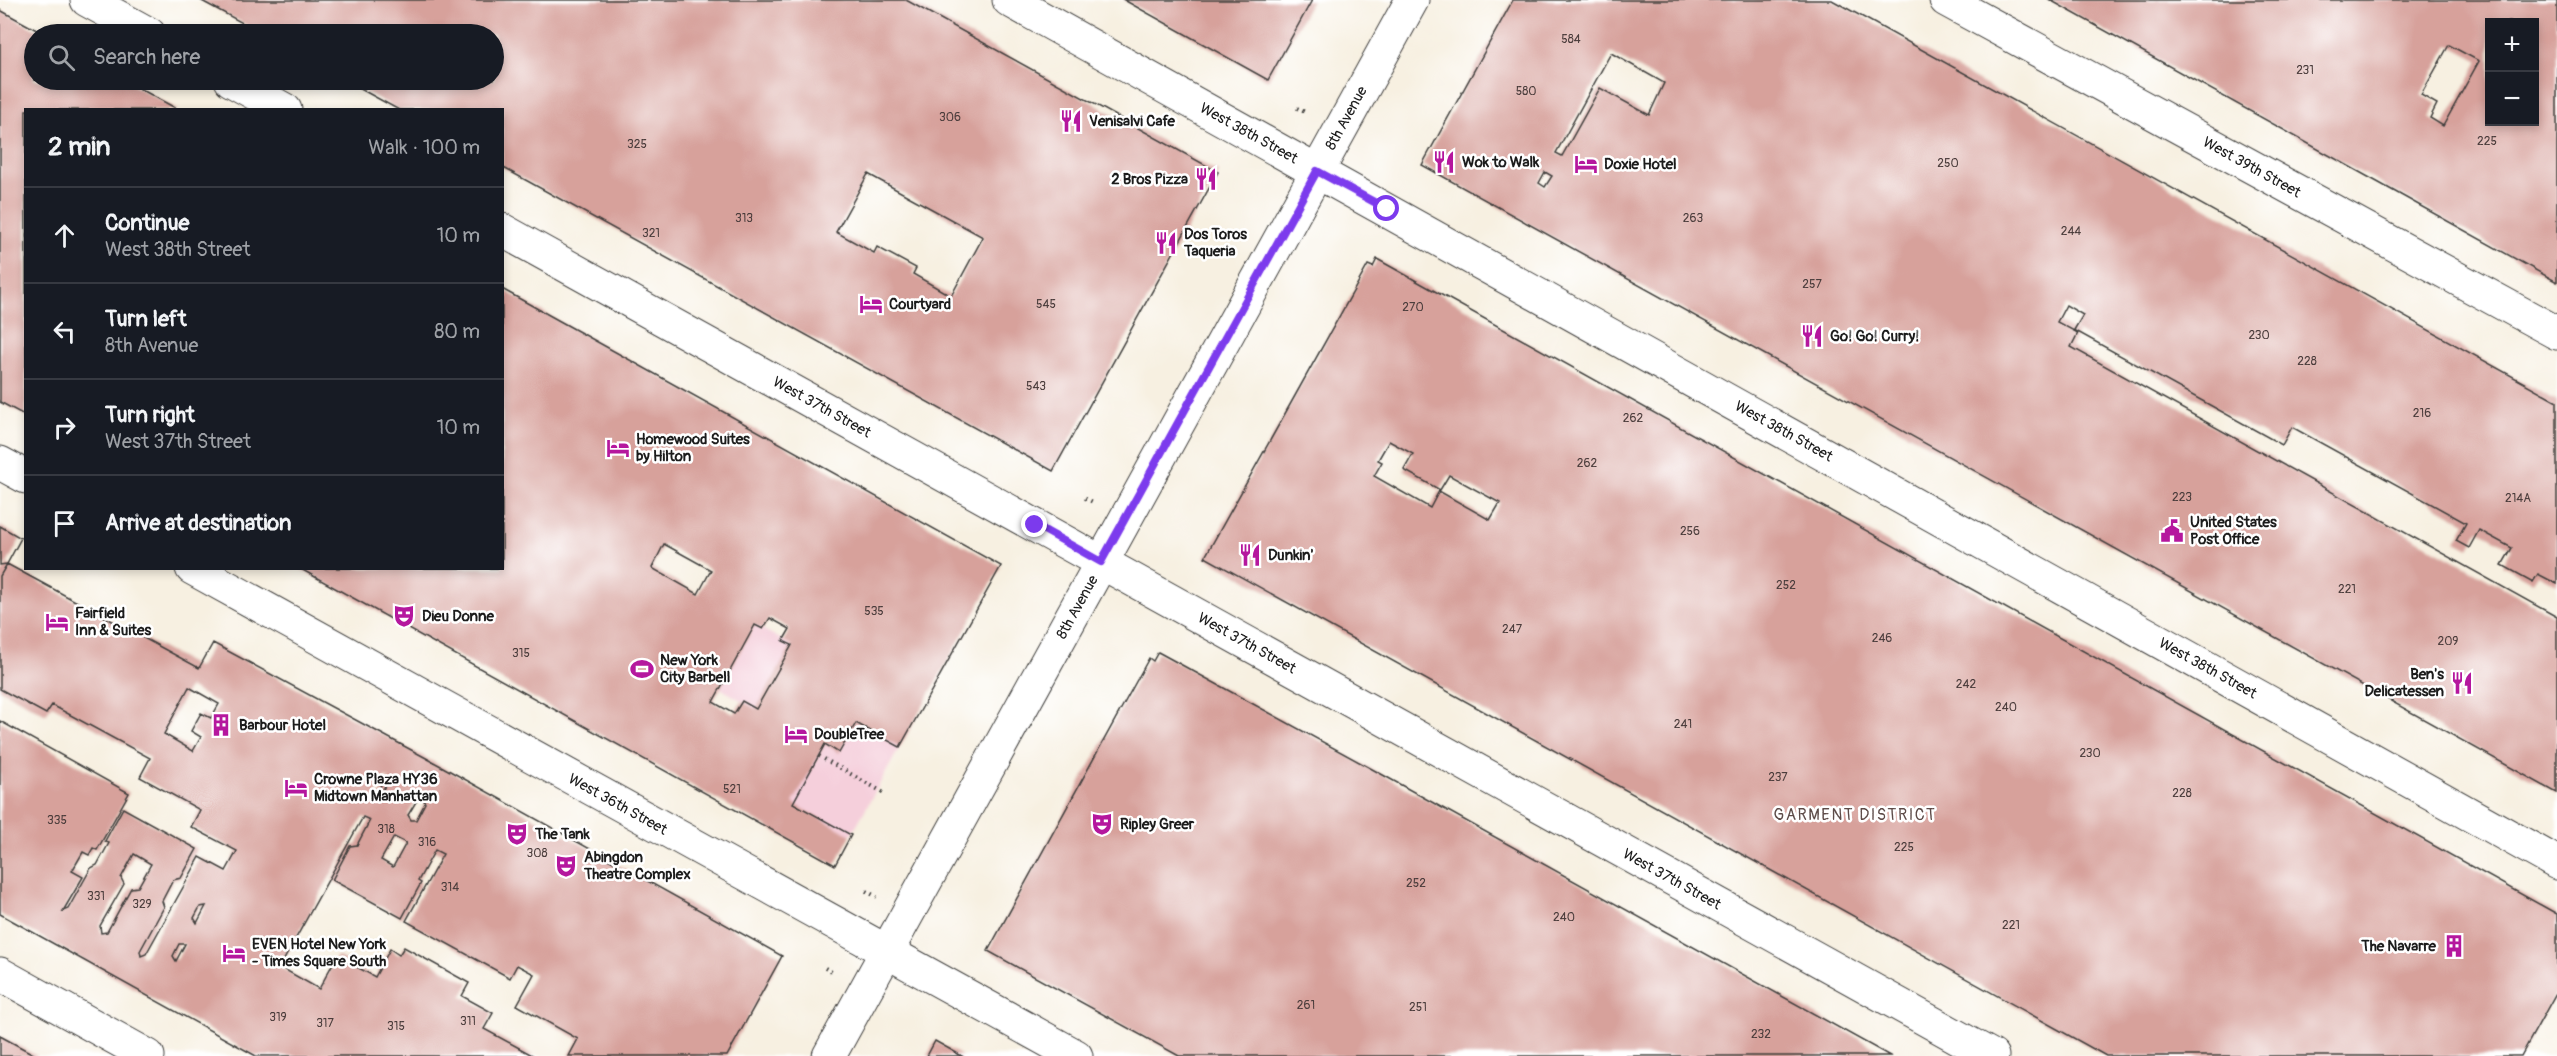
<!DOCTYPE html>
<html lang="en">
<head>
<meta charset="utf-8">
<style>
  body { margin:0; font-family:Pangolin,sans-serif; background:#242831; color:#f1f3f6 }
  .controls { position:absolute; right:18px; top:18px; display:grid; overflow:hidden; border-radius:0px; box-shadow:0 3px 9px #0003 }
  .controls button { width:54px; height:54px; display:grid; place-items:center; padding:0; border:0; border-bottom:2px solid #363941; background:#171b24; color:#f1f3f6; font:30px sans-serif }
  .stop { position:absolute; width:18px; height:18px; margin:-14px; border:4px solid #7c3aed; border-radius:50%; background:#fff }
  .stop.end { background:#7c3aed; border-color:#fff; box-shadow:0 2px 6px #0008 }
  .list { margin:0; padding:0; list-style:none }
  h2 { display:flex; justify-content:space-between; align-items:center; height:78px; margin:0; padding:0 24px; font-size:26px }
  h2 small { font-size:20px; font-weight:400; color:#9ea1a6 }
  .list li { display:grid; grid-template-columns:39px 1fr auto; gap:18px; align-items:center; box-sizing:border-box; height:96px; padding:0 24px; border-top:2px solid #363941 }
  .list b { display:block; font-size:22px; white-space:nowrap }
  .list p { margin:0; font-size:20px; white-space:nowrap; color:#9ea1a6 }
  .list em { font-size:20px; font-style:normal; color:#9ea1a6 }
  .icon { flex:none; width:33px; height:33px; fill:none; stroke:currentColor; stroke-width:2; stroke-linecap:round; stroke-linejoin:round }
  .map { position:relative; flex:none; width:2557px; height:1056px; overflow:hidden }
  .search { position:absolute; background:#171b24; box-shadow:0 3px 9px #0003; left:24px; top:24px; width:480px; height:66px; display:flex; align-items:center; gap:15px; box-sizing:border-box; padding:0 21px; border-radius:33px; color:#9ea1a6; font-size:22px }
  .panel { position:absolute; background:#171b24; box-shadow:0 3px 9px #0003; left:24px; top:108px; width:480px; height:462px; border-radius:0px }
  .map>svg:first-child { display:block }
  .built { fill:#f5cfdb }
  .building { fill:#d7a19b; fill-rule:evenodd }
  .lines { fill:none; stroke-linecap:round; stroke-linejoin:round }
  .minor-casing { stroke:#3d3c3a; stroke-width:35 }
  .secondary-casing { stroke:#3d3c3a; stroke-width:35 }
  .path { stroke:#3d3c3a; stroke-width:4; stroke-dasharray:1.5 4.5; stroke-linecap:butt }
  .minor { stroke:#fff; stroke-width:33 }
  .secondary { stroke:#fff; stroke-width:33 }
  .route { stroke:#7c3aed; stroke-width:8 }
  .labels { text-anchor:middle; stroke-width:5; stroke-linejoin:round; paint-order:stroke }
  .number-label { font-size:12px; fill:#4b3d3c }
  .street-label { font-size:15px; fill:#1c1c1c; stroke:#fff }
  .poi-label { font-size:15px; font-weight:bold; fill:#1c1c1c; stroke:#fff; text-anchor:start }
  .neighbourhood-label { font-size:16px; letter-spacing:1.5px; fill:#5d4b48; stroke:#fff }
</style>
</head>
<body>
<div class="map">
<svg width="2557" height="1056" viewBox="0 0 2557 1056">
  <rect width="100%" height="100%" fill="#fff"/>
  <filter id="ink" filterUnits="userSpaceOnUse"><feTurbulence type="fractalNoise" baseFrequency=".0167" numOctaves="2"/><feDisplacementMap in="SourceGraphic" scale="12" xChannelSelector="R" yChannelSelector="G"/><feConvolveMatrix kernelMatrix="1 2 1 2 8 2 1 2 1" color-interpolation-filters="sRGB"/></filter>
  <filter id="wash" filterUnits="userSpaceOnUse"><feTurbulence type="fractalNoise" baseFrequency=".008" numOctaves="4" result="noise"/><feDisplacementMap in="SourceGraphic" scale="24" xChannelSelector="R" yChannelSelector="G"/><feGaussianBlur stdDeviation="1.35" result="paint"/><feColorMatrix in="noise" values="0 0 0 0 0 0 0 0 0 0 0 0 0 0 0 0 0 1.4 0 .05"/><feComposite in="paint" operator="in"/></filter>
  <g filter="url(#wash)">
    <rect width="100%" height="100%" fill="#f7f0e1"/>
    <polygon class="built" points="755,625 918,715 851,835 724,766 756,709 720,688"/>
    <g id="blocks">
      <g class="building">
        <path d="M200,0H906L1218,172L1053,471L502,167V110H399L344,80H494V34H263ZM868,174L983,237L951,296L913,274L916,268L877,247L874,253L836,232Z"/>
        <polygon points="1124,0 1312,0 1268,80"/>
        <path d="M1513,0H1832L2557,401V584L2538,574L2533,582L2502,565L2512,548L2479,530L2469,548L2456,541L2466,523L2292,427L2282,445L2074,330L2083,315L2066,305L2057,322L2078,333L2071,347L2557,617V793L1422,165ZM1611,53L1664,83L1649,115L1600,88L1562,156L1556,153ZM1545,172L1552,176L1545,187L1539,183Z"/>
        <path d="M2050,0H2557V282L2390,189ZM2490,22H2534V122H2490ZM2449,45L2479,61L2443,126L2430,118L2437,104L2421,95Z"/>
        <polygon points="0,10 44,34 34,34 34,80 124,80 179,110 26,110 26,416 0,402"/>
        <path d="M1377,259L2557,914V991L2521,1056H2106L1205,557L1368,265L1373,267ZM1389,441L1413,454L1404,470L1440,490L1449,475L1500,503L1490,520L1439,491L1430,508L1374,476L1382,462L1378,460Z"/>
        <path d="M502,289L1001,566L900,747L856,723L839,753L825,744L793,803L851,835L835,865L299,568H502ZM664,544L711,570L698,594L652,568ZM770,618L790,629L783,641L792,645L756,709L742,701L734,714L713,702L755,625L763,629Z"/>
        <polygon points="0,526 21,538 7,564 0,565"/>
        <path d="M7,564L199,668L213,643L441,766L782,956L727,1056H569L578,1039L517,1005L534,974L517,965L510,978L406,921L443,854L435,850L418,881L421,883L402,918L332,880L350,846L357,845L370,820L363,817L280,967L319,989L337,956L375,977L390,949L399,955L404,947L469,983L462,996L493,1013L484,1029L534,1056H256L0,914V721L129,793L97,850L93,848L89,855L83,852L72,871L83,877L63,911L68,909L91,868L97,865L109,843L105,841L123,808L197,849L181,878L173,880L162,901L164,907L140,951L141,956L146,954L200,857L226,871L237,851L191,827L200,810L140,777L150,758L52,705L46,714L0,689V576ZM189,687L219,704L211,718L201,713L191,731L201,737L193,751L164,734ZM385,777L389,779L378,798L373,800ZM423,798L425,803L416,820H411L408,815L417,800ZM394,837L406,843L393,867L381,860ZM134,854L151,864L138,887L131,888L107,932L101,933L100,926L124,884L121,878ZM206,906L197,923L194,918L200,907ZM179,944H185L176,961L173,956Z"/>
        <polygon points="1158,652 1383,775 1890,1056 1179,1056 988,951 1149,658 1153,661"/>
        <polygon points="0,1036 37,1056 0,1056"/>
        <polygon points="935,1041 962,1056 927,1056"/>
      </g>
    </g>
  </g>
  <g filter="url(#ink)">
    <use href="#blocks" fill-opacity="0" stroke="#3d3c3a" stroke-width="1.5"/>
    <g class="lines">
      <g class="minor-casing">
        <g id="minor">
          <polyline points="1009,0 2557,863"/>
          <polyline points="1946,0 2557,333"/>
          <polyline points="0,974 148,1056"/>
        </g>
      </g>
      <g class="secondary-casing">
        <g id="secondary">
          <polyline points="87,0 149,34"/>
          <polyline points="231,80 285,110"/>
          <polyline points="502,230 1992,1056"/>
          <polyline points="0,463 26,477"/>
          <polyline points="192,568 1076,1056"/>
          <polyline points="829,1056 1412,0"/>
        </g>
      </g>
      <g class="path">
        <polyline points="1297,108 1307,113"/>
        <polyline points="1085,498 1093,502"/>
        <polyline points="819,756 886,794"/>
        <polyline points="866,891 877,897"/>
        <polyline points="825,968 835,974"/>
      </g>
      <use href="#minor" class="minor"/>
      <use href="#secondary" class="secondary"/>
    </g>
  </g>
  <g class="lines" filter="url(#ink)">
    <polyline class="route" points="1035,525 1101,562 1317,171 1387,209"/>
  </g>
  <defs>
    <g id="restaurant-bare" transform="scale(1.8)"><path d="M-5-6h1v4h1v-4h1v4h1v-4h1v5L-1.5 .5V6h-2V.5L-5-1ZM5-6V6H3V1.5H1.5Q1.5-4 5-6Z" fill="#b5179e" stroke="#fff" stroke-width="2.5" paint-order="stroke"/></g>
    <g id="hotel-bare" transform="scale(1.8)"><path d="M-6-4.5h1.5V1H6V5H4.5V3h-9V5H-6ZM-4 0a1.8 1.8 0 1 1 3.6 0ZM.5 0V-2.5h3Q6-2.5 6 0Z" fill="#b5179e" stroke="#fff" stroke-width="2.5" paint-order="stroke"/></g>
    <g id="civic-bare" transform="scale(1.8)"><path d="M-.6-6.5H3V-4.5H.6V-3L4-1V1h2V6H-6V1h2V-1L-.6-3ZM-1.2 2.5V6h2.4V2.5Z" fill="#b5179e" stroke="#fff" stroke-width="2.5" paint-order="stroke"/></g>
    <g id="theatre-bare" transform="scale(1.8)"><path d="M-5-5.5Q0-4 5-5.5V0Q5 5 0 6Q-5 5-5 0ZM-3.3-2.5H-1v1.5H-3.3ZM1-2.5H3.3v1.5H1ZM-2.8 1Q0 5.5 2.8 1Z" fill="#b5179e" stroke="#fff" stroke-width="2.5" paint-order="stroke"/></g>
    <g id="stadium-bare" transform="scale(1.8)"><path d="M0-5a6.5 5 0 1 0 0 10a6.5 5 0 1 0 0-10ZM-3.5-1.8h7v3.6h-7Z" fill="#b5179e" stroke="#fff" stroke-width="2.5" paint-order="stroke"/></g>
    <g id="building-bare" transform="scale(1.8)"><path d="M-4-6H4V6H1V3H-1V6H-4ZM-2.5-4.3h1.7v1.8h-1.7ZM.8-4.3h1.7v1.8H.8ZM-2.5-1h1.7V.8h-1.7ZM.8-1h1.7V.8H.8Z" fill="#b5179e" stroke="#fff" stroke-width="2.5" paint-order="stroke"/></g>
  </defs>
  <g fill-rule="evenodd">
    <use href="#restaurant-bare" x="1071" y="121"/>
    <use href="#restaurant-bare" x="1444" y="162"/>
    <use href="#hotel-bare" x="1586" y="164"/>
    <use href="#restaurant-bare" x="1206" y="179"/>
    <use href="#restaurant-bare" x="1166" y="243"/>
    <use href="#hotel-bare" x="871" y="304"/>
    <use href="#restaurant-bare" x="1812" y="336"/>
    <use href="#hotel-bare" x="618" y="448"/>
    <use href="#civic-bare" x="2172" y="531"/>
    <use href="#restaurant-bare" x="1250" y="555"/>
    <use href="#theatre-bare" x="404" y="616"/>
    <use href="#hotel-bare" x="57" y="622"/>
    <use href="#stadium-bare" x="642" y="669"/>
    <use href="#restaurant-bare" x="2462" y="683"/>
    <use href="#building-bare" x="221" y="725"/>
    <use href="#hotel-bare" x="796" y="734"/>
    <use href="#hotel-bare" x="296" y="788"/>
    <use href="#theatre-bare" x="1102" y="824"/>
    <use href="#theatre-bare" x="517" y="834"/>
    <use href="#theatre-bare" x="566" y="866"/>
    <use href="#building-bare" x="2454" y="946"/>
    <use href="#hotel-bare" x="234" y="953"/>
  </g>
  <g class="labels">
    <g class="number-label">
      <text x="1571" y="43">584</text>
      <text x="2305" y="74">231</text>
      <text x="1526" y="95">580</text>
      <text x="950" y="121">306</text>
      <text x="2487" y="145">225</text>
      <text x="637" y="148">325</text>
      <text x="1948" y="167">250</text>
      <text x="744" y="222">313</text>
      <text x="1693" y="222">263</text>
      <text x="2071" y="235">244</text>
      <text x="651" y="237">321</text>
      <text x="1812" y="288">257</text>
      <text x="1046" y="308">545</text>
      <text x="1413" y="311">270</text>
      <text x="2259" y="339">230</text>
      <text x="2307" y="365">228</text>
      <text x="1036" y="390">543</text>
      <text x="2422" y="417">216</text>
      <text x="1633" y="422">262</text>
      <text x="1587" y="467">262</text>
      <text x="2182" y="501">223</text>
      <text x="2518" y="502">214A</text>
      <text x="1690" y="535">256</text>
      <text x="1786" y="589">252</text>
      <text x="2347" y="593">221</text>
      <text x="874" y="615">535</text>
      <text x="1512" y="633">247</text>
      <text x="1882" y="642">246</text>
      <text x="2448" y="645">209</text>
      <text x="521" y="657">315</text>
      <text x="1966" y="688">242</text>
      <text x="2006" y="711">240</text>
      <text x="1683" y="728">241</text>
      <text x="2090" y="757">230</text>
      <text x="1778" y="781">237</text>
      <text x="732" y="793">521</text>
      <text x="2182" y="797">228</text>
      <text x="57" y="824">335</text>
      <text x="386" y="833">318</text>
      <text x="427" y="846">316</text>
      <text x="1904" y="851">225</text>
      <text x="537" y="857">308</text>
      <text x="1416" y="887">252</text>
      <text x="450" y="891">314</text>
      <text x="96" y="900">331</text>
      <text x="142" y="908">329</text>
      <text x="1564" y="921">240</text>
      <text x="2011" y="929">221</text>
      <text x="1306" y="1009">261</text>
      <text x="1418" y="1011">251</text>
      <text x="278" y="1021">319</text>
      <text x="468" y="1025">311</text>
      <text x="325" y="1027">317</text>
      <text x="396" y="1030">315</text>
      <text x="1761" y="1038">232</text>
    </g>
    <g class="street-label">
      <text transform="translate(1346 118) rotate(-61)" y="5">8th Avenue</text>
      <text transform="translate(1249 133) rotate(29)" y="5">West 38th Street</text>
      <text transform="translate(2252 167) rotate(29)" y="5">West 39th Street</text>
      <text transform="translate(822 407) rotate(29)" y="5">West 37th Street</text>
      <text transform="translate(1784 431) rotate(29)" y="5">West 38th Street</text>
      <text transform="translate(1077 607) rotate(-61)" y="5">8th Avenue</text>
      <text transform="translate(1247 643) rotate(29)" y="5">West 37th Street</text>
      <text transform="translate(2208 668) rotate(29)" y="5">West 38th Street</text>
      <text transform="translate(618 804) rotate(29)" y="5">West 36th Street</text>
      <text transform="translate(1672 879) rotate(29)" y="5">West 37th Street</text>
    </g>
    <g class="poi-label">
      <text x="1089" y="126">Venisalvi Cafe</text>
      <text x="1462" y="167">Wok to Walk</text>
      <text x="1604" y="169">Doxie Hotel</text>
      <text x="1188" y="184" text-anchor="end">2 Bros Pizza</text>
      <text x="1184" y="239">Dos Toros<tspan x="1184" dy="17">Taqueria</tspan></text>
      <text x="889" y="309">Courtyard</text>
      <text x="1830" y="341">Go! Go! Curry!</text>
      <text x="636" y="444">Homewood Suites<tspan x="636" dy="17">by Hilton</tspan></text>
      <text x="2190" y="527">United States<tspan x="2190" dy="17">Post Office</tspan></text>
      <text x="1268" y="560">Dunkin'</text>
      <text x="75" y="618">Fairfield<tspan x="75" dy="17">Inn &amp; Suites</tspan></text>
      <text x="422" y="621">Dieu Donne</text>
      <text x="660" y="665">New York<tspan x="660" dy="17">City Barbell</tspan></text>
      <text x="2444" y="679" text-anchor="end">Ben's<tspan x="2444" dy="17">Delicatessen</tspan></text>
      <text x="239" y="730">Barbour Hotel</text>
      <text x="814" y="739">DoubleTree</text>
      <text x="314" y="784">Crowne Plaza HY36<tspan x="314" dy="17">Midtown Manhattan</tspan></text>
      <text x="1120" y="829">Ripley Greer</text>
      <text x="535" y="839">The Tank</text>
      <text x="584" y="862">Abingdon<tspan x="584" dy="17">Theatre Complex</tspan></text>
      <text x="252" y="949">EVEN Hotel New York<tspan x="252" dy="17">- Times Square South</tspan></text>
      <text x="2436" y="951" text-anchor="end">The Navarre</text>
    </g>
    <g class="neighbourhood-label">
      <text x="1855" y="820">GARMENT DISTRICT</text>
    </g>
  </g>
</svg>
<div class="controls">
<button>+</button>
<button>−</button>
</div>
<div class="stop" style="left:1387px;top:209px"></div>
<div class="stop end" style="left:1035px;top:525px"></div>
<div class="search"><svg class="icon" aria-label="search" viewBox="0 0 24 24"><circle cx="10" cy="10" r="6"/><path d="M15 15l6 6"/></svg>Search here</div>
<section class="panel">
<h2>2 min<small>Walk · 100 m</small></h2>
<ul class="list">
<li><svg class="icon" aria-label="ahead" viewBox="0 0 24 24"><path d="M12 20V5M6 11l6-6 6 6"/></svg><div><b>Continue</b><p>West 38th Street</p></div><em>10 m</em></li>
<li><svg class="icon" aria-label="left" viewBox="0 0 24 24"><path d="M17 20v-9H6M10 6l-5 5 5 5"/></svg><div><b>Turn left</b><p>8th Avenue</p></div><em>80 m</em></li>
<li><svg class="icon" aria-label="right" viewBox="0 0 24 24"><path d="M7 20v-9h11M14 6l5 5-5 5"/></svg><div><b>Turn right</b><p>West 37th Street</p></div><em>10 m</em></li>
<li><svg class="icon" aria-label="arrive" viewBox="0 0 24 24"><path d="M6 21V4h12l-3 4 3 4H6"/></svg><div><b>Arrive at destination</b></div></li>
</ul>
</section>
</div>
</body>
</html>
